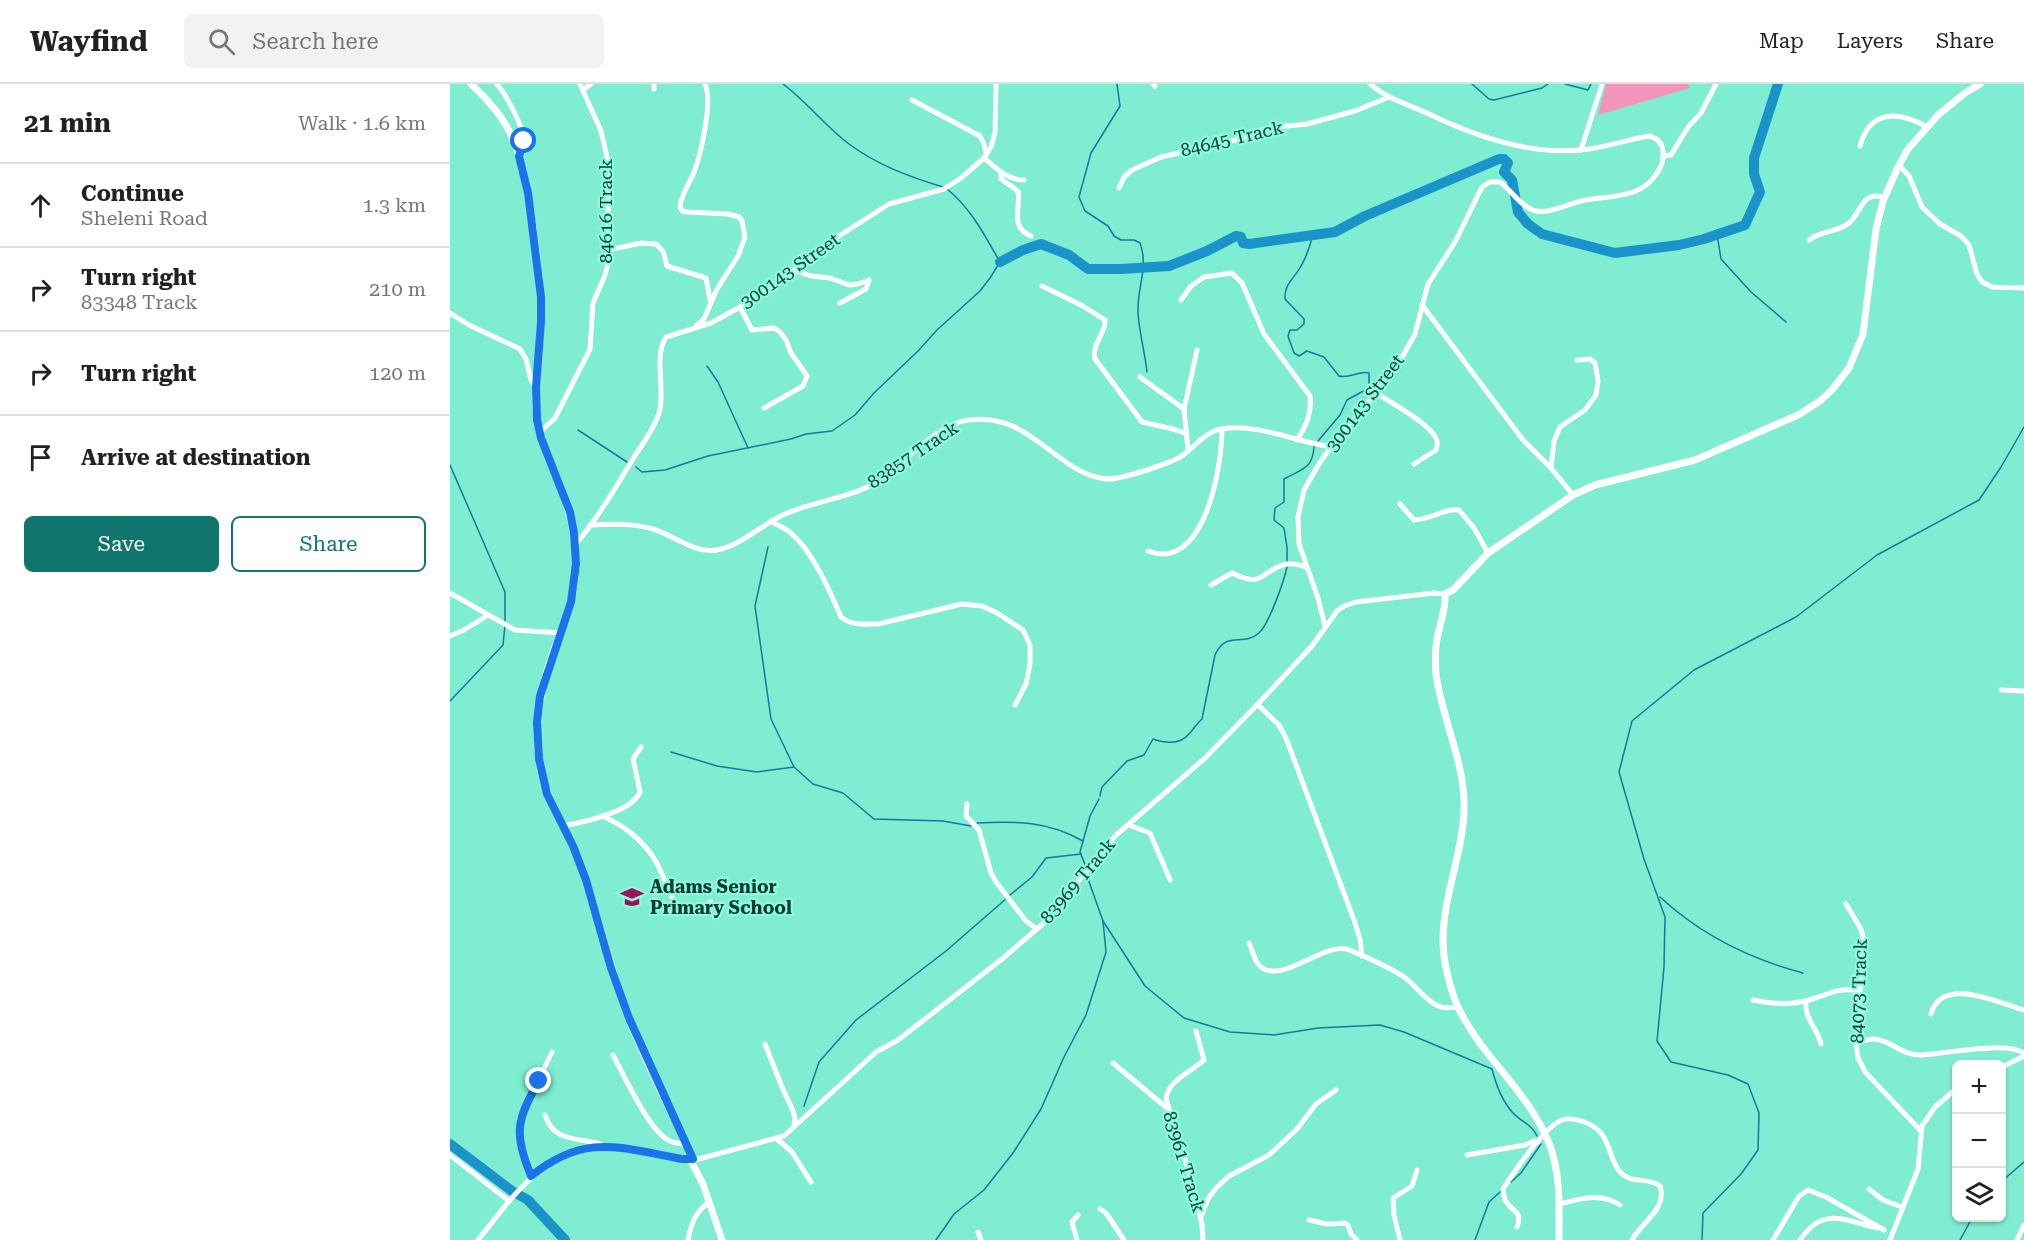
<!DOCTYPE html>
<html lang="en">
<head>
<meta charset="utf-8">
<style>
  body { margin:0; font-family:"Roboto Serif",serif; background:#f2f2f2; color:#222 }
  .controls { position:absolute; right:18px; bottom:18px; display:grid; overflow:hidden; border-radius:9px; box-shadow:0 2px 4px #0004 }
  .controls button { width:54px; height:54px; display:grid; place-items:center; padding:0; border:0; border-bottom:2px solid #e0e0e0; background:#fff; color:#222; font:30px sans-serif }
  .stop { position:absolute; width:18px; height:18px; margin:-14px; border:4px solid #1a73e8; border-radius:50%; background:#fff }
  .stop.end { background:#1a73e8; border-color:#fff; box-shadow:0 2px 6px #0008 }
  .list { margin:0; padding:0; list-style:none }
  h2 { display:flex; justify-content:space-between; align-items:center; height:78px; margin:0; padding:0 24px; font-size:26px }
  h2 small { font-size:20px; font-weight:400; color:#767676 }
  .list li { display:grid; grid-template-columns:39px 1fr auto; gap:18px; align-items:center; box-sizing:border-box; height:84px; padding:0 24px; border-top:2px solid #e0e0e0 }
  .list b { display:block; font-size:22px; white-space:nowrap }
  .list p { margin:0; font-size:20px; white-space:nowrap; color:#767676 }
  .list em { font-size:20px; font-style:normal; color:#767676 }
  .actions { display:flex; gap:12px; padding:18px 24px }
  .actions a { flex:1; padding:14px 0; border:2px solid #0f766e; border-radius:9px; text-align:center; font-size:21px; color:#0f766e }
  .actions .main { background:#0f766e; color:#fff }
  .icon { flex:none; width:33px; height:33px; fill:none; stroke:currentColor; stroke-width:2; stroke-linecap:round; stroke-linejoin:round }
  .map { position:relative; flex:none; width:1574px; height:1156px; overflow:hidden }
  header { display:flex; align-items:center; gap:36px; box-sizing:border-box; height:84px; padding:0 30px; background:#fff; border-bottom:2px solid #e0e0e0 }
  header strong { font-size:28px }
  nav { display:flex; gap:33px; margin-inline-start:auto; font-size:21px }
  .search { width:420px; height:54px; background:#f2f2f2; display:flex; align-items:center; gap:15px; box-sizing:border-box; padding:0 21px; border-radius:9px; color:#767676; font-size:22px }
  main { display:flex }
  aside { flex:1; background:#fff }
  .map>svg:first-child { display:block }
  .green { fill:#f395ba }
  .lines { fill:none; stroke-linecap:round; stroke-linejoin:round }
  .stream { stroke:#15799c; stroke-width:1.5 }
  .river { stroke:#1a93c9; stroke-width:10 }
  .minor { stroke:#fff; stroke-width:5 }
  .tertiary { stroke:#fff; stroke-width:7 }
  .route { stroke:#1a73e8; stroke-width:8 }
  .labels { text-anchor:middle; stroke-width:4.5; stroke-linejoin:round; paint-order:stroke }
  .street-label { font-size:18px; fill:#0a3c32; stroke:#8dfade }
  .poi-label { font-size:18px; font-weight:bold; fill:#0a3c32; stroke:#8dfade; text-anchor:start }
</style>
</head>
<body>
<header>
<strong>Wayfind</strong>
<div class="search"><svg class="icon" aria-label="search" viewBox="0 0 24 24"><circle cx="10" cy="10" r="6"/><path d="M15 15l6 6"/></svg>Search here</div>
<nav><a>Map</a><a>Layers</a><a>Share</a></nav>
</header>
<main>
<aside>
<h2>21 min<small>Walk · 1.6 km</small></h2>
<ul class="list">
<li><svg class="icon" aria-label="ahead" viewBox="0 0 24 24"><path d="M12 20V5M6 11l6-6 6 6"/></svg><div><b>Continue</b><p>Sheleni Road</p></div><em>1.3 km</em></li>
<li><svg class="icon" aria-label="right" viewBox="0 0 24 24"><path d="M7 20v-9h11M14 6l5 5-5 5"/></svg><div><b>Turn right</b><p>83348 Track</p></div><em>210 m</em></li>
<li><svg class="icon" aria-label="right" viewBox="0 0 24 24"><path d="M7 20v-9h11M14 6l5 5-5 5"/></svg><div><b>Turn right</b></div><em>120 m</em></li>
<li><svg class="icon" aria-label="arrive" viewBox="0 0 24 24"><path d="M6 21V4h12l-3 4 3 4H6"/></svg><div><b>Arrive at destination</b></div></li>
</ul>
<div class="actions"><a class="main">Save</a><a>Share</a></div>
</aside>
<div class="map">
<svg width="1574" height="1156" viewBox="0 0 1574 1156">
  <rect width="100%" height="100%" fill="#7fedd1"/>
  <polygon class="green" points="1156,0 1238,0 1240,4 1148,31"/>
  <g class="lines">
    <g class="stream">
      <path d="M333,0C357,18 375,42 399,60C427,81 460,93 493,103"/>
      <path d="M667,0L670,22L641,69L629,113L635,127L658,142L664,152L671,156H684L690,159C699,184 687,202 688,228C689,249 695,268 697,288"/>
      <polyline points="1022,0 1039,15 1044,16 1092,4 1098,0"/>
      <polyline points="1115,0 1138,6 1141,0"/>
      <polyline points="1267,150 1271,175 1301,208 1336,238"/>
      <path d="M863,151C860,162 857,172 851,182C844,195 834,200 835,215L854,235V240L847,246H840L838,252L844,269L849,272L857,267L874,273L889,292C900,295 909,286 919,289V304L897,316L890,331L868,357"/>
      <polyline points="257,282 268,298 298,364"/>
      <polyline points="128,346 177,378"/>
      <polyline points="0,381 55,508 55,537"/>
      <path d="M186,383L192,388L215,386L258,372L341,355L356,350L382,347L405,331L424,309L468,267L487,246L530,207L540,194L550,178C535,152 521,124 497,105"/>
      <polyline points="318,463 305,522 321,635 344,683 363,700 393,709 424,735 493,737 521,742"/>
      <path d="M837,477V463L834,444L824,436L825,424L834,418V395C852,385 863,385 864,362"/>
      <polyline points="0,617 53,561 55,541"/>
      <polyline points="221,668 267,682 307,688 344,683"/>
      <path d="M650,712L652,703L677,677L694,671L703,655C715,659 730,661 739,650C744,645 746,640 752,635L765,571C776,546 793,563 809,549C819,540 834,497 837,483"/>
      <path d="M527,739C566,737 598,737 633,757"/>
      <polyline points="636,783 630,768 640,732 649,715"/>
      <polyline points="560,811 582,793 596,774 631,770"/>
      <path d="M1210,813C1250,850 1300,875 1353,889"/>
      <path d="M653,837L695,902L734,934L780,948L824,951L868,944L930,941L954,948L1042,985C1046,1001 1052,1017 1063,1029C1072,1039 1081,1039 1087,1052"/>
      <polyline points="354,1022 369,978 406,936 496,867 557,814"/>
      <polyline points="1552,1097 1574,1078"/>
      <polyline points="1061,1098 1071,1089 1091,1060"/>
      <polyline points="486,1156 504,1130 534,1106 563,1069 591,1025 614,973 636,931 656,868 653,837 637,792"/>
      <polyline points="1025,1156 1039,1118 1050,1108"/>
      <polyline points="1252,1156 1253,1129 1291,1090 1308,1066 1309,1029 1298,1000 1278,991 1221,978 1207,957 1214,883 1215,833 1194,775 1169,688 1182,637 1244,586 1346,533 1427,471 1529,416 1551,383 1574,343"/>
      <polyline points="1510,1156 1522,1134"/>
    </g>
    <g class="river">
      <polyline points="550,178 573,166 591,160 619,171 638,185 671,185 719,182 757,167 786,152 791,153 793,159 799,160 885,148 915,132 1049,75 1054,75 1058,79 1054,88 1062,96 1068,128 1078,140 1092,150 1165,169 1229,161 1254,155 1295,141 1310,108 1304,90 1304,74 1328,0"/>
      <polyline points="0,1060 62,1107 78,1116 115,1156"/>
    </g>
    <g class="minor">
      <path d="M47,0C57,13 73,41 74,58C74,63 72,67 69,72"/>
      <polyline points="703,0 705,2"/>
      <polyline points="204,5 204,0"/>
      <polyline points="133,6 141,0"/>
      <polyline points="462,16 530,52 534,60 536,71"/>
      <path d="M1410,62C1420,25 1449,27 1477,43"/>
      <polyline points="1131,66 1152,0"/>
      <polyline points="1213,72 1221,71 1238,43 1251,29 1266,0"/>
      <path d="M534,74C546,84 557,96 574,96"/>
      <polyline points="1449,81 1459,92 1472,123 1490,140 1511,152 1519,161 1527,190 1532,198 1542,203 1574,204"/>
      <path d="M551,89V95L568,107C571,124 559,143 581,152"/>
      <polyline points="669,104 674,93 682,86 711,73 790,55 817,44 857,40 905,27 939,13"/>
      <path d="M1359,156C1371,146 1387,149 1399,139C1412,127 1412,107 1434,113"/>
      <polyline points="158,166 191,159 206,160 213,167 217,182 256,194 260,216"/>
      <polyline points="344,186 361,192 380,194 399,201 408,200 419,196"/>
      <path d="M592,202L633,222L655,236C656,250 641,260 645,275L692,338L723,345L737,350"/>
      <path d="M731,216L741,202L754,193L782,189L792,199L814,250L860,312C862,329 856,342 847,356"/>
      <polyline points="390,219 416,205 419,196"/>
      <polyline points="972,221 1073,356 1101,384 1123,411"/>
      <polyline points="290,223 302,246 324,244 330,248 336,256 341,269 357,292 353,302 314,324"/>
      <polyline points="0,229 19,241 70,265 76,275 81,296 86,303"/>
      <path d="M246,242L254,235L267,205L288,172L295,153L292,137L289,133L278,130L238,128L232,127L230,123C231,111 239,100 244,88C251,70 263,17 255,0"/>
      <polyline points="690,293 734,325"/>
      <path d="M926,309C940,318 983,341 987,357C988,361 987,362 986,366L964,380"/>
      <polyline points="89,349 105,334 140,265 143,219 155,191 159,175 156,150 159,117 159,82 151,47 130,0"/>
      <polyline points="738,366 734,325 747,266"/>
      <polyline points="1101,384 1104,357 1110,343 1135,326 1146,311 1148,297 1145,279 1140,275 1127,276"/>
      <path d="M950,420L964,436C980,436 994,424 1009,426L1024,444L1038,469"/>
      <path d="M321,437C328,442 335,444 341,449C363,468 380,507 391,533C401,542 415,540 428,540L512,520L532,522L547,529L573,546L580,561V580L576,600L565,621"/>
      <path d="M140,441C161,440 183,439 203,445C223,451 245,470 267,466C292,461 312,440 335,430C364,417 397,415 425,399C453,382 484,341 518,336C581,327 605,389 656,395C670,396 718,380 730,373C743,365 754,348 771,345C809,339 845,358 882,363"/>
      <path d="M125,461C148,434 166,403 184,373C193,359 204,345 209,329C216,307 203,272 216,253L261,239L290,223L336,193L370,164L439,120L494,105L511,94L534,74L541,63L545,49L546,0"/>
      <path d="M698,467C755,489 772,381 772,345"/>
      <path d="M761,501L782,489C816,506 810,485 837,480C843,479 850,481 856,483"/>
      <polyline points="0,509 65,546 111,549"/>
      <path d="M875,542L868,514L849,460L848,433L854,406L870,378L887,355L945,286L965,250L978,200L1005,158L1032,103L1040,98H1050C1061,106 1072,124 1086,127C1099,130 1118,120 1131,117C1157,111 1191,116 1207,89C1211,83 1214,75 1213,67C1212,58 1207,54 1199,52C1176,56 1154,64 1131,66C1079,71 1027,53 981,31C960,21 937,15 920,0"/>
      <polyline points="0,552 14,546 38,531"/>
      <polyline points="1551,606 1574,607"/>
      <polyline points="808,621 829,641 836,654 904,836 910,855 912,872"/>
      <polyline points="517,720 516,732 529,746 541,789 546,798 576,837 587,845"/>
      <path d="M152,732C177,742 201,763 211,788C217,800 221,816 230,825L244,827L261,818"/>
      <polyline points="679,741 700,749 720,796"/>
      <path d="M113,742C134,738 182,728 190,708L183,675L191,663"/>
      <polyline points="1396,820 1411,845 1414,857 1413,889 1410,907 1412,928 1406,959 1408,974 1416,989 1471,1047"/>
      <path d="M799,859C802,865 804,874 808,880C828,904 872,859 896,865C905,867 946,887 954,893C971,905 983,931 1008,922"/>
      <path d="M1303,916C1321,920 1341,921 1359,916C1381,910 1386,903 1410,907"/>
      <path d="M1356,917C1354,935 1367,943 1371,960"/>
      <path d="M1481,930C1491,891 1549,919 1574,926"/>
      <path d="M746,947L754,976C741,988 718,996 716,1015L744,1104L752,1141L753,1156"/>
      <path d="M1406,959C1412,957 1418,955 1424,955C1440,955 1451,972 1472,971C1493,970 1560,956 1574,970"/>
      <polyline points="315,960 332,1003 343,1027 345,1034 344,1041"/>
      <path d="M163,971C174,992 199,1046 218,1056C224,1059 230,1060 237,1060"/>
      <polyline points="663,979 717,1024"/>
      <polyline points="1552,983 1574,972"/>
      <path d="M95,1031C104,1059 128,1053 150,1060"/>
      <polyline points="327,1055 342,1068 361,1098"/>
      <polyline points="0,1071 59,1117"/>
      <polyline points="1017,1071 1075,1061 1084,1057 1088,1058"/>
      <polyline points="241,1077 334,1052 426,968 448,956 552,875 595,838 665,752 755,674 805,623 862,562 887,527 894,522 906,518 984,509 995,510"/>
      <polyline points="81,1092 69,1057 71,1032 102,968"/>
      <polyline points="1419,1105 1433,1116 1452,1123"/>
      <path d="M1110,1120C1130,1115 1150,1108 1170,1121"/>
      <polyline points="650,1125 656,1129 674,1156"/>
      <polyline points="751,1133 758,1115 766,1104 779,1092 819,1071 847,1045 866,1020 886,1006"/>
      <polyline points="859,1136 877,1140 895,1139 898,1141 901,1150 907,1156"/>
      <path d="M1067,1143C1073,1126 1062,1129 1055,1116C1054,1113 1054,1109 1053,1105C1063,1089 1095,1042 1112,1036C1124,1032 1143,1040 1150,1048C1161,1060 1160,1078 1171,1089C1182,1100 1199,1093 1210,1102C1218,1124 1191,1139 1182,1156"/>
      <polyline points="528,1148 531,1156"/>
      <path d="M28,1156C62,1114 95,1062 156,1062L232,1075H243"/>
      <path d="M238,1156C241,1140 245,1128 259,1118"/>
      <polyline points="627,1156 622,1138 628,1131"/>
      <polyline points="950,1156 944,1131 943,1114 962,1102 967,1086"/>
      <polyline points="1323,1156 1349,1112 1358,1106 1376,1113 1434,1146"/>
      <path d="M1350,1156C1373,1122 1393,1136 1427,1144"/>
      <polyline points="1440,1156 1468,1085 1472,1042 1485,1023 1506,1005"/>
      <polyline points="1567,1156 1574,1141"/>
    </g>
    <g class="tertiary">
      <path d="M21,0C35,13 48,27 57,43C74,73 77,109 83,142C87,174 92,206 91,239C90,271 83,303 87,335C89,354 98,372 105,389C119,423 129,457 125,494C123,521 111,546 102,571C90,606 84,640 89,677C95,715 118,746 131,782C149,832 160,885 179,935C197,982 222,1028 243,1075L241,1077L253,1100L272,1156"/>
      <path d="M1109,1156C1109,1124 1111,1092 1100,1062C1080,1008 1031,973 1008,923C1002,911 999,897 996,884C984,829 1012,781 1014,727C1016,680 992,636 986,590C985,577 985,563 988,550C991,536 996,524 995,510L1003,506L1038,469L1123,411L1145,401L1245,376L1348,331L1370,317L1381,307L1399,284L1413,250L1426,145L1433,117L1448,83L1458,65L1488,31L1515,9L1530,0"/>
    </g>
  </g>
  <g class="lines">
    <path class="route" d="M74,57L69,72L78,109L91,213V238L86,303L87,336L91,354L120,428L124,449L126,480L121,518L90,612L87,638L89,675L97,710L123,762L136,796L161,884L179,934L243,1075H232C170,1064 136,1048 81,1092C64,1049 66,1037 89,997"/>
  </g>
  <defs>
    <g id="school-bare" transform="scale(1.8)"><path d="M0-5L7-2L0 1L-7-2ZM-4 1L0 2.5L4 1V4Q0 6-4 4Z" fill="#9e105d" stroke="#8dfade" stroke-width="2.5" paint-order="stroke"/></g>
  </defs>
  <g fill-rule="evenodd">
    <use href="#school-bare" x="182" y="813"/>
  </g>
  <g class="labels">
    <g class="street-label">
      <text transform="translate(782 55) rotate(-13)" y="6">84645 Track</text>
      <text transform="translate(156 127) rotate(-90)" y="6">84616 Track</text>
      <text transform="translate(340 187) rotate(-35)" y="6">300143 Street</text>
      <text transform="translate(915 319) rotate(-53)" y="6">300143 Street</text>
      <text transform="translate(463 371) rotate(-34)" y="6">83857 Track</text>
      <text transform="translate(628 797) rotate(-50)" y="6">83969 Track</text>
      <text transform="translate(1409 907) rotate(-88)" y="6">84073 Track</text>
      <text transform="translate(734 1078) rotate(73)" y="6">83961 Track</text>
    </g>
    <g class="poi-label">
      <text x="200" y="809">Adams Senior<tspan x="200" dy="21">Primary School</tspan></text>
    </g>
  </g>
</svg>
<div class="controls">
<button>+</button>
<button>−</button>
<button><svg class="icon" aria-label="layers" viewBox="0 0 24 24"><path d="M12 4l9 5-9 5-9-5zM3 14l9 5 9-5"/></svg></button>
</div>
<div class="stop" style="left:74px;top:57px"></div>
<div class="stop end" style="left:89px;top:997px"></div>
</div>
</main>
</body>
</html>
